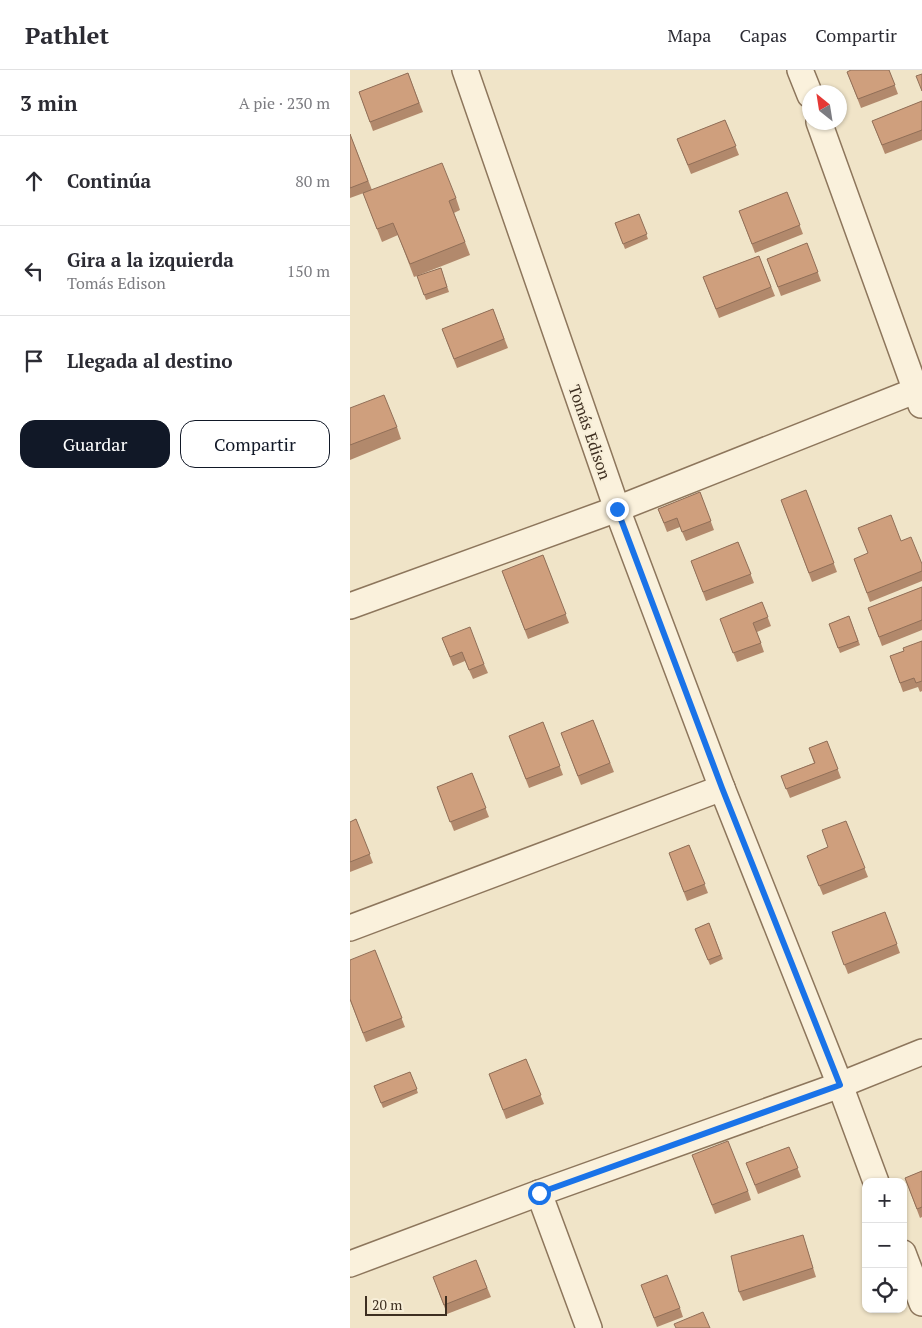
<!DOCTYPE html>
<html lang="es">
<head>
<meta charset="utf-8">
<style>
  body { margin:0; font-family:"PT Serif",serif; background:#f7f7f7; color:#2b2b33 }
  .controls { position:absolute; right:15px; bottom:15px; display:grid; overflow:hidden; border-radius:10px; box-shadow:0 1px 4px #0004 }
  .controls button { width:45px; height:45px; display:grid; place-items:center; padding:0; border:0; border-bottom:1px solid #e1e1e2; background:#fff; color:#2b2b33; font:25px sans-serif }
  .compass { position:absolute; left:452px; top:15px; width:45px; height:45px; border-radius:50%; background:#fff; box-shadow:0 1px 4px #0004; rotate:330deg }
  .scale { position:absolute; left:15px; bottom:12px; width:82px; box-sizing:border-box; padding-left:5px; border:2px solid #3d2e20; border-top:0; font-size:14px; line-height:18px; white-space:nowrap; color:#3d2e20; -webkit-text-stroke:4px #f7eed8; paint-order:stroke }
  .stop { position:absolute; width:15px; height:15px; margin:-11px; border:4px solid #1a73e8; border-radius:50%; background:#fff }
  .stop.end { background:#1a73e8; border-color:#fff; box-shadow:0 1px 5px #0008 }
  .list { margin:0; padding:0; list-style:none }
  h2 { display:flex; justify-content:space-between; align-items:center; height:65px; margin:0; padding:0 20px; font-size:21px }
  h2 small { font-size:16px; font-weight:400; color:#7c7c81 }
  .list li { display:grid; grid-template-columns:32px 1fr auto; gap:15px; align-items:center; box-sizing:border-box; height:90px; padding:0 20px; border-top:1px solid #e1e1e2 }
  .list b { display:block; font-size:19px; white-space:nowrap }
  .list p { margin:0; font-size:16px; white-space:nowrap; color:#7c7c81 }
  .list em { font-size:16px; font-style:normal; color:#7c7c81 }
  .actions { display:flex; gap:10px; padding:15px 20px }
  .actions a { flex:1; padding:11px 0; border:1px solid #111827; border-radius:15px; text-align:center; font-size:18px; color:#111827 }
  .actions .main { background:#111827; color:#fff }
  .icon { flex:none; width:28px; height:28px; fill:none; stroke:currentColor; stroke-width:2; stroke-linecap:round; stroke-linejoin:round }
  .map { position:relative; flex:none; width:572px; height:1258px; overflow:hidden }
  header { display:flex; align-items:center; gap:30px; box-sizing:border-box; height:70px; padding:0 25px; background:#fff; border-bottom:1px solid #e1e1e2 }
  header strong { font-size:24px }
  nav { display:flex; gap:28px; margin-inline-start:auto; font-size:18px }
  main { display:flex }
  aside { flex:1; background:#fff }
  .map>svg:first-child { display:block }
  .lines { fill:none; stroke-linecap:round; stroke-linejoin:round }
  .minor-casing { stroke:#8d765c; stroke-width:28 }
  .minor { stroke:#faf1dc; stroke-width:25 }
  .wall { fill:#b2896c }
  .building { fill:#cf9f7d; stroke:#916f58 }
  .route { stroke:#1a73e8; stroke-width:6 }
  .labels { text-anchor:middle; stroke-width:4; stroke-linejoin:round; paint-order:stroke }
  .street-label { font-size:16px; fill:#3d2e20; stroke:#f7eed8 }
</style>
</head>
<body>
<header>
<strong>Pathlet</strong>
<nav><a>Mapa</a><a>Capas</a><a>Compartir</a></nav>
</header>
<main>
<aside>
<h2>3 min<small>A pie · 230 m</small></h2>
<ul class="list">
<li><svg class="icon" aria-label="ahead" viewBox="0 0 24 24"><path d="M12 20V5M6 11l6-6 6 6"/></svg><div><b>Continúa</b></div><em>80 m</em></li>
<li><svg class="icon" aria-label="left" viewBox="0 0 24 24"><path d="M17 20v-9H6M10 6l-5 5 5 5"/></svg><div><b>Gira a la izquierda</b><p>Tomás Edison</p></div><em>150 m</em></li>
<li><svg class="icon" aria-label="arrive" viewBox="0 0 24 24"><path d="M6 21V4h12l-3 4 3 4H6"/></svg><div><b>Llegada al destino</b></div></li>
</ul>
<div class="actions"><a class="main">Guardar</a><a>Compartir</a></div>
</aside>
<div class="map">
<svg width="572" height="1258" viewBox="0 0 572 1258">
  <rect width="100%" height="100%" fill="#f0e4c8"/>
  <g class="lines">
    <g class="minor-casing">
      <g id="minor">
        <polyline points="115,0 267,439 372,718 490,1015 526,1112"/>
        <polyline points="450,0 460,25"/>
        <polyline points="469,52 571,335"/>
        <polyline points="0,536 267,439 572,318"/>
        <polyline points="0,858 372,718"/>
        <polyline points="189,1123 239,1258"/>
        <polyline points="553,1183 572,1233"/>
        <polyline points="0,1194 189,1123 490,1015 572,982"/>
      </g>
    </g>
    <use href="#minor" class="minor"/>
  </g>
  <g class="wall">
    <polygon points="539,0 548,24 511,38 497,2"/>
    <polygon points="58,3 73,42 23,61 9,22"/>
    <polygon points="572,31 572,70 535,84 522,51"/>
    <polygon points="375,50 389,85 341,104 327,69"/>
    <polygon points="0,64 22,120 0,128"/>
    <polygon points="437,122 453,164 405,183 389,141"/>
    <polygon points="13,123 106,128 110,140 104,143 120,185 64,207 48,165 32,172"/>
    <polygon points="289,144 298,169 275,179 265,153"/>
    <polygon points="457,173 471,211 431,226 417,189"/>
    <polygon points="409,186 425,226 369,248 353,207"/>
    <polygon points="91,198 99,222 76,230 67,206"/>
    <polygon points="143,239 158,278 107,298 92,259"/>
    <polygon points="0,338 47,357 51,369 0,390"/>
    <polygon points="456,420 487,502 462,512 431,430"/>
    <polygon points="350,422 364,460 336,471 330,457 317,462 308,439"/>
    <polygon points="388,472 404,513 356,531 341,491"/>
    <polygon points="193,485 219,553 178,569 152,501"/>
    <polygon points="504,489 572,494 572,511 520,532"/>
    <polygon points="572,517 572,560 532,576 518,538"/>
    <polygon points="412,532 421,556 407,562 414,582 387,592 370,549"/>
    <polygon points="499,546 510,575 490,583 479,554"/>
    <polygon points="92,568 134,594 138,603 123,609 115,591 103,596"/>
    <polygon points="572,571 572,621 570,622 568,617 553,622 540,586 554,581"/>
    <polygon points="243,650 264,702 231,715 211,663"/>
    <polygon points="193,652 213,705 179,718 159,666"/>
    <polygon points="477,671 491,708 440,728 431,706 464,693 459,678"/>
    <polygon points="122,703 139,747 104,761 87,717"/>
    <polygon points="6,749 23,793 0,802 0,752"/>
    <polygon points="496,751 518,807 473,825 457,786 478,777"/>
    <polygon points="339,775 358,823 337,831 319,783"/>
    <polygon points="535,842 550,883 498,904 482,862"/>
    <polygon points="359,853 373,889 360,895 345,859"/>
    <polygon points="25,880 55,957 16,972 0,930"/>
    <polygon points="176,989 194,1034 156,1049 139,1004"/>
    <polygon points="60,1002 68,1023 33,1038 24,1016"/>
    <polygon points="439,1077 451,1107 408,1124 396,1093"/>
    <polygon points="342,1085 398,1121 401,1130 365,1144"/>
    <polygon points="572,1101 572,1147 570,1148 555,1108"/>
    <polygon points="453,1165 466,1207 393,1231 389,1222"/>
    <polygon points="126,1190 141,1227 97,1244 83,1207"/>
    <polygon points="291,1215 330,1238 333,1247 307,1257"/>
  </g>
  <g class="building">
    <polygon points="501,0 539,0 545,15 508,29 497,2"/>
    <polygon points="58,3 69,33 20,52 9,22"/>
    <polygon points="572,4 572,21 566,6"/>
    <polygon points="572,31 572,60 532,75 522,51"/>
    <polygon points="375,50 386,76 338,95 327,69"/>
    <polygon points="0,64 18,111 0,118"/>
    <polygon points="92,93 106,128 99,131 115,172 60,194 43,153 27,159 13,123"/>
    <polygon points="437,122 450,155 402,174 389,141"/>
    <polygon points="289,144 297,164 273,174 265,153"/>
    <polygon points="457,173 468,202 428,217 417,189"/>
    <polygon points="409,186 421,217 366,239 353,207"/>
    <polygon points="91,198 97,217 74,225 67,206"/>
    <polygon points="143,239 154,269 104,289 92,259"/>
    <polygon points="34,325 47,357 0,375 0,338"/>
    <polygon points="456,420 484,493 459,503 431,430"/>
    <polygon points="350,422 361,451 332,462 327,448 314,453 308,439"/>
    <polygon points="541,445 551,471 561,467 572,494 572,501 517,523 504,489 518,483 508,458"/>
    <polygon points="388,472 401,504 353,522 341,491"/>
    <polygon points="193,485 216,544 175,560 152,501"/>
    <polygon points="572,517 572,550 529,567 518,538"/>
    <polygon points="412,532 418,547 403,553 411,573 383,583 370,549"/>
    <polygon points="499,546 508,571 488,578 479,554"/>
    <polygon points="120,557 134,594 119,600 112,582 100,587 92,568"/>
    <polygon points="572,571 572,611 566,613 564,608 550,613 540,586 554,581 553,578"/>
    <polygon points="243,650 260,693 228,706 211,663"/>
    <polygon points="193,652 210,696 176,709 159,666"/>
    <polygon points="477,671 488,699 436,719 431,706 465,693 459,678"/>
    <polygon points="122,703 136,738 100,752 87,717"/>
    <polygon points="6,749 20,784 0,792 0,752"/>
    <polygon points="496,751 515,798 469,816 457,786 478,777 472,760"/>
    <polygon points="339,775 355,814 334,822 319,783"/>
    <polygon points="535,842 547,874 494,895 482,862"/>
    <polygon points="359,853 371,885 358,890 345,859"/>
    <polygon points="25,880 52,948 13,963 0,929 0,890"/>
    <polygon points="176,989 191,1025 153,1040 139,1004"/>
    <polygon points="60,1002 67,1019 31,1033 24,1016"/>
    <polygon points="378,1071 398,1121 362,1135 342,1085"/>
    <polygon points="439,1077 448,1098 405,1115 396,1093"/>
    <polygon points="572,1101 572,1137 567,1139 555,1108"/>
    <polygon points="453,1165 463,1198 389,1222 381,1186"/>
    <polygon points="126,1190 137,1218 94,1235 83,1207"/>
    <polygon points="317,1205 330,1238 304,1248 291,1215"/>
    <polygon points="353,1242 360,1258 326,1258 324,1254"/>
  </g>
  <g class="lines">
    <polyline class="route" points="189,1123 490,1015 372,718 267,439"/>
  </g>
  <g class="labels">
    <g class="street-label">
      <text transform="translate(240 362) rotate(71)" y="6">Tomás Edison</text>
    </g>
  </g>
</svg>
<div class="controls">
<button>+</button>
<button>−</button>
<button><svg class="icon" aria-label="locate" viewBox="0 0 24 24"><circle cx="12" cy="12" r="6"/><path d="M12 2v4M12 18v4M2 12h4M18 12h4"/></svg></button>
</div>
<svg class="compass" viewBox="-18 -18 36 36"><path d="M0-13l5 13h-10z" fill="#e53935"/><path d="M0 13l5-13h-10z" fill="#7c7c81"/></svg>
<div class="scale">20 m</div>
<div class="stop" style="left:189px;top:1123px"></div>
<div class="stop end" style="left:267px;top:439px"></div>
</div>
</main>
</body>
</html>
